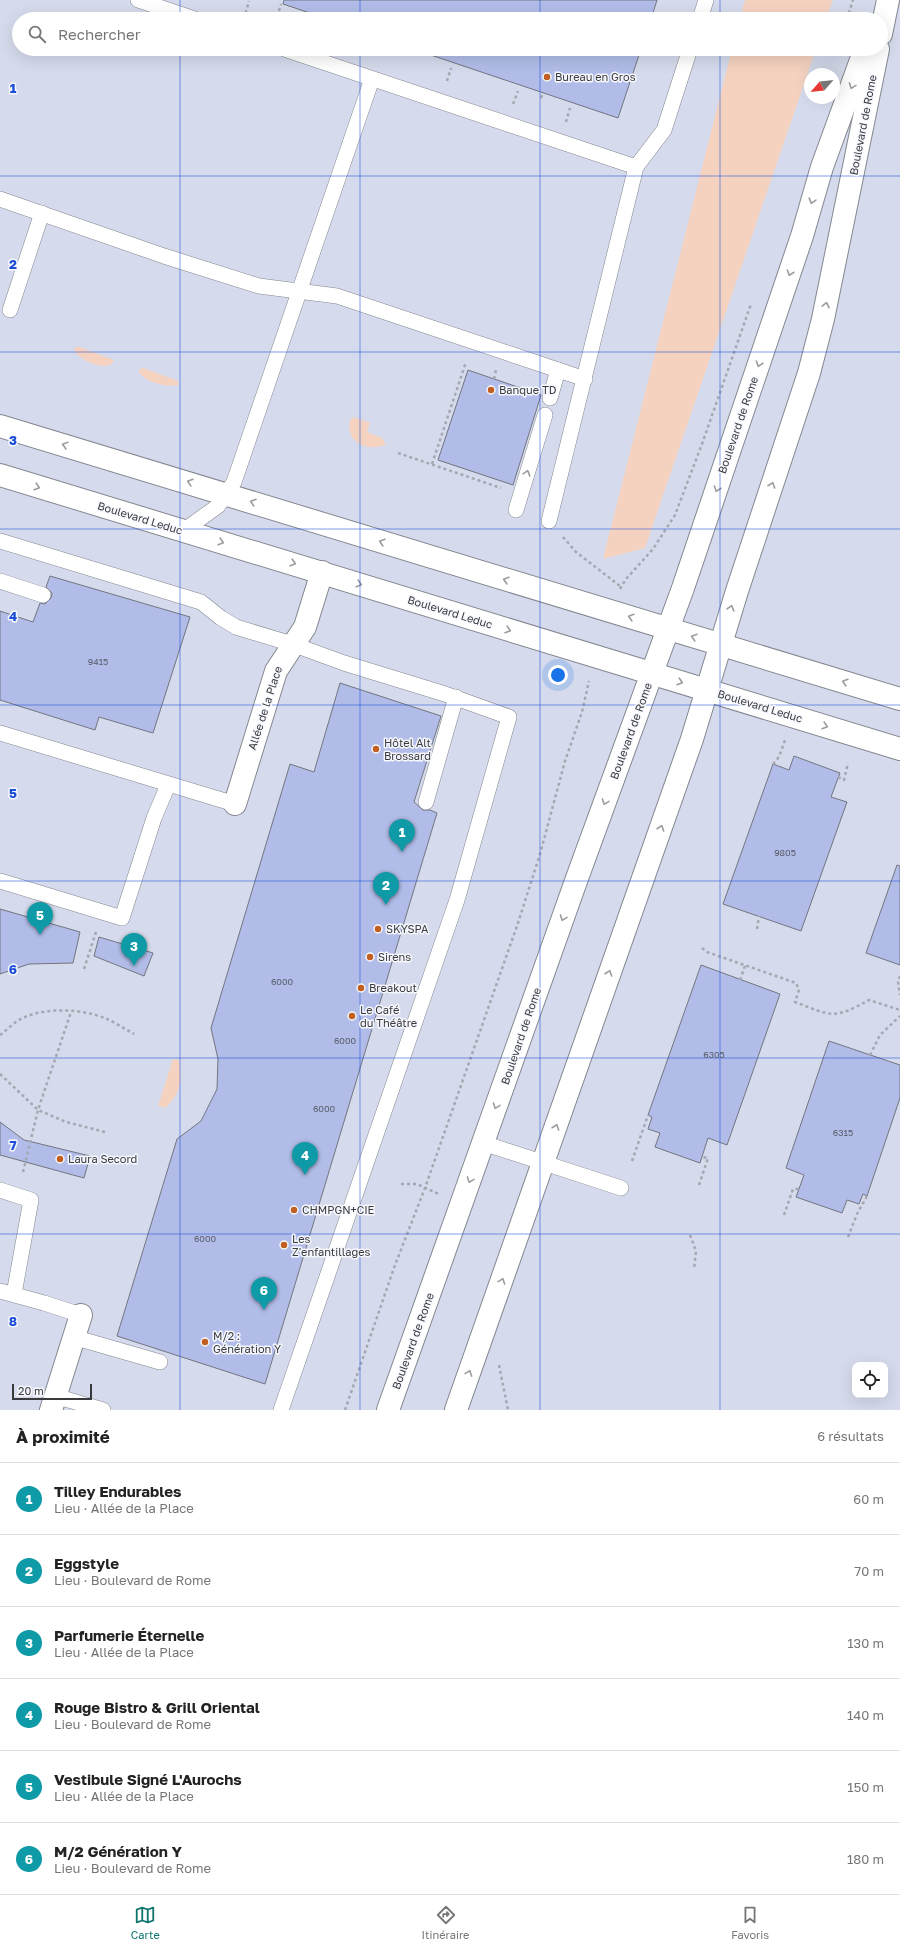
<!DOCTYPE html>
<html lang="fr">
<head>
<meta charset="utf-8">
<style>
  body { margin:0; font-family:"Golos Text",sans-serif; background:#f6f6f6; color:#222 }
  .controls { position:absolute; right:12px; bottom:12px; display:grid; overflow:hidden; border-radius:8px; box-shadow:0 4px 16px #0002 }
  .controls button { width:36px; height:36px; display:grid; place-items:center; padding:0; border:0; border-bottom:1px solid #e0e0e0; background:#fff; color:#222; font:20px sans-serif }
  .compass { position:absolute; left:804px; top:68px; width:36px; height:36px; border-radius:50%; background:#fff; box-shadow:0 4px 16px #0002; rotate:243deg }
  .scale { position:absolute; left:12px; bottom:10px; width:80px; box-sizing:border-box; padding-left:4px; border:2px solid #393a3e; border-top:0; font-size:11px; line-height:14px; white-space:nowrap; color:#393a3e; -webkit-text-stroke:3px #f6f8fe; paint-order:stroke }
  .you { position:absolute; left:558px; top:675px; width:14px; height:14px; margin:-10px; border:3px solid #fff; border-radius:50%; background:#1a73e8; box-shadow:0 0 0 6px #1a73e833 }
  .badge { display:grid; place-items:center; width:26px; height:26px; border-radius:50%; background:#0f766e; color:#fff; font-size:13px; font-weight:700 }
  .pin { position:absolute; translate:-50% -33px; filter:drop-shadow(0 1px 2px #0008) }
  .pin::after { content:''; position:absolute; top:21px; width:14px; height:12px; background:inherit; clip-path:polygon(0 0,100% 0,50% 100%) }
  .list { margin:0; padding:0; list-style:none }
  h2 { display:flex; justify-content:space-between; align-items:center; height:52px; margin:0; padding:0 16px; font-size:17px }
  h2 small { font-size:13px; font-weight:400; color:#767676 }
  .list li { display:grid; grid-template-columns:26px 1fr auto; gap:12px; align-items:center; box-sizing:border-box; height:72px; padding:0 16px; border-top:1px solid #e0e0e0 }
  .list b { display:block; font-size:15px; white-space:nowrap }
  .list p { margin:0; font-size:13px; white-space:nowrap; color:#767676 }
  .list em { font-size:13px; font-style:normal; color:#767676 }
  .icon { flex:none; width:22px; height:22px; fill:none; stroke:currentColor; stroke-width:2; stroke-linecap:round; stroke-linejoin:round }
  .map { position:relative; flex:none; width:900px; height:1410px; overflow:hidden }
  .search { position:absolute; background:#fff; box-shadow:0 4px 16px #0002; left:12px; right:12px; top:12px; height:44px; display:flex; align-items:center; gap:10px; box-sizing:border-box; padding:0 14px; border-radius:22px; color:#767676; font-size:15px }
  .sheet { height:484px; background:#fff }
  nav { display:flex; justify-content:space-around; align-items:center; box-sizing:border-box; height:56px; border-top:1px solid #e0e0e0; background:#fff; font-size:11px; color:#767676 }
  nav a { display:grid; justify-items:center; gap:2px }
  nav .on { color:#0f766e }
  .map>svg:first-child { display:block }
  .built { fill:#d5dbec; fill-rule:evenodd }
  .green { fill:#f5d2c0 }
  .building { fill:#b1bde8; stroke:#73757f }
  .lines { fill:none; stroke-linecap:round; stroke-linejoin:round }
  .lane-casing { stroke:#848790; stroke-width:16 }
  .street-casing { stroke:#848790; stroke-width:24 }
  .secondary-casing { stroke:#848790; stroke-width:24 }
  .path { stroke:#a5a8b0; stroke-width:2.5; stroke-dasharray:3 3; stroke-linecap:butt }
  .lane { stroke:#fff; stroke-width:15 }
  .street { stroke:#fff; stroke-width:22 }
  .secondary { stroke:#fff; stroke-width:22 }
  .oneway { stroke:#9c9c9e }
  .grid { fill:none; stroke:#1d4ed8; stroke-width:1; stroke-opacity:0.55 }
  .poi-dot { fill:#c15f20; stroke:#f6f8fe; stroke-width:1.5 }
  .labels { text-anchor:middle; stroke-width:3; stroke-linejoin:round; paint-order:stroke }
  .number-label { font-size:9px; fill:#575b68 }
  .poi-label { font-size:11px; fill:#393a3e; stroke:#f6f8fe; text-anchor:start }
  .street-label { font-size:11px; fill:#393a3e; stroke:#f6f8fe }
  .grid-label { font-size:13px; text-anchor:middle; font-weight:bold; fill:#1d4ed8; stroke:#f6f8fe; stroke-width:3; stroke-linejoin:round; paint-order:stroke }
</style>
</head>
<body>
<div class="map">
<svg width="900" height="1410" viewBox="0 0 900 1410">
  <rect width="100%" height="100%" fill="#e7eaf5"/>
  <path class="built" d="M0,0H900V1410H0ZM19,19H881V49H19ZM810,74H834V98H810ZM855,1365H885V1395H855Z"/>
  <g class="green">
    <polygon points="745,0 833,0 826,19 740,19"/>
    <polygon points="732,49 816,49 645,548 603,559"/>
    <path d="M77,346L114,360C109,374 78,360 74,350Z"/>
    <path d="M143,368L176,380L178,382V385C167,388 145,382 139,372L140,369Z"/>
    <path d="M354,417L370,423L367,432L382,438L386,444C367,453 345,442 350,420Z"/>
    <path d="M173,1059L179,1060C183,1080 180,1095 165,1108L158,1106Z"/>
  </g>
  <g class="building">
    <polygon points="284,0 657,0 651,19 328,19 283,4"/>
    <polygon points="413,49 641,49 618,118"/>
    <polygon points="468,370 541,395 513,485 438,460"/>
    <polygon points="50,576 190,617 153,733 99,717 95,730 0,700 0,611 33,622 40,603 45,604 51,598 52,593 46,587"/>
    <polygon points="340,683 441,716 414,802 423,810 430,810 437,813 265,1384 117,1336 177,1139 201,1121 217,1089 218,1059 211,1028 290,764 314,772"/>
    <polygon points="794,756 840,773 831,797 847,802 801,931 723,904 773,764 789,770"/>
    <polygon points="897,865 900,866 900,965 866,953"/>
    <polygon points="0,909 80,932 73,963 29,964 0,974"/>
    <polygon points="99,937 153,953 144,976 94,956"/>
    <polygon points="701,965 780,994 727,1145 708,1138 700,1163 655,1147 660,1133 648,1129 652,1117 648,1115"/>
    <polygon points="829,1041 900,1065 900,1098 867,1196 863,1194 859,1204 847,1200 842,1213 796,1197 804,1175 786,1168"/>
    <polygon points="0,1122 24,1140 90,1156 84,1178 0,1155"/>
  </g>
  <g class="lines">
    <g class="lane-casing">
      <g id="lane">
        <polyline points="138,0 195,19"/>
        <polyline points="700,19 706,0"/>
        <polyline points="284,49 636,167"/>
        <polyline points="0,199 164,256 259,286 337,296 585,379"/>
        <polyline points="10,310 42,213"/>
        <polyline points="550,398 558,370"/>
        <polyline points="516,510 545,415"/>
        <polyline points="549,521 636,167 664,130 690,49"/>
        <polyline points="183,531 218,506 234,482 372,79"/>
        <polyline points="0,541 201,602 221,618 236,627 292,644 344,663 445,694 509,717 457,900 281,1410"/>
        <polyline points="0,581 43,595"/>
        <polyline points="0,733 235,804"/>
        <polyline points="426,802 456,697"/>
        <polyline points="0,881 122,918 154,818 168,785"/>
        <polyline points="483,1143 621,1188"/>
        <polyline points="0,1190 31,1200 14,1294"/>
        <polyline points="0,1291 44,1303 81,1315"/>
        <polyline points="73,1337 160,1362"/>
        <polyline points="55,1396 103,1410"/>
      </g>
    </g>
    <g class="street-casing">
      <g id="street">
        <polyline points="235,804 276,671 305,627 322,572"/>
        <polyline points="51,1410 81,1315"/>
      </g>
    </g>
    <g class="secondary-casing">
      <g id="secondary">
        <polyline points="881,34 888,0"/>
        <polyline points="0,426 900,699"/>
        <polyline points="0,475 900,749"/>
        <polyline points="388,1410 576,881 683,588 802,236 822,167 865,49"/>
        <polyline points="456,1410 692,739 737,591 809,373 823,319 878,49"/>
      </g>
    </g>
    <g class="path">
      <polyline points="279,11 281,4"/>
      <polyline points="244,19 249,1"/>
      <polyline points="322,19 322,17"/>
      <polyline points="847,19 853,0"/>
      <polyline points="410,55 412,49"/>
      <polyline points="447,81 451,68"/>
      <polyline points="541,98 543,93"/>
      <polyline points="513,104 518,91"/>
      <polyline points="566,122 570,108"/>
      <polyline points="494,379 496,370"/>
      <polyline points="398,453 501,488"/>
      <polyline points="432,464 466,362"/>
      <polyline points="563,537 576,552 620,586"/>
      <polyline points="620,589 626,579 653,549 675,515 702,444 751,304"/>
      <polyline points="773,764 779,757 785,740"/>
      <polyline points="838,777 844,780 848,763"/>
      <polyline points="757,929 759,916"/>
      <path d="M702,948L707,952L796,983L799,990L795,1002C832,1016 833,1020 869,1000L900,1010"/>
      <polyline points="84,969 96,932"/>
      <polyline points="900,976 898,982 900,995"/>
      <polyline points="740,980 745,966"/>
      <path d="M0,1035C8,1029 15,1021 25,1017C48,1007 84,1009 107,1019C116,1023 125,1029 134,1034"/>
      <polyline points="870,1055 880,1035 900,1016"/>
      <polyline points="0,1074 38,1110 66,1122 105,1132"/>
      <polyline points="632,1161 648,1115"/>
      <polyline points="23,1172 38,1110 71,1012"/>
      <polyline points="401,1184 417,1184 439,1194"/>
      <polyline points="699,1185 708,1158 702,1157"/>
      <polyline points="784,1215 793,1189 799,1189"/>
      <polyline points="690,1235 696,1251 694,1269"/>
      <polyline points="848,1237 857,1214 867,1196"/>
      <polyline points="499,1365 508,1410"/>
      <polyline points="345,1410 395,1265 425,1188 518,923 540,854 565,761 582,712 589,681"/>
    </g>
    <use href="#lane" class="lane"/>
    <use href="#street" class="street"/>
    <use href="#secondary" class="secondary"/>
  </g>
  <defs><path id="oneway-chevron" d="M-2-3.5L2.5 0L-2 3.5" fill="none" stroke-width="1.6" stroke-linecap="round" stroke-linejoin="round"/></defs>
  <g class="oneway">
    <use href="#oneway-chevron" transform="translate(852 86) rotate(110)"/>
    <use href="#oneway-chevron" transform="translate(812 201) rotate(106)"/>
    <use href="#oneway-chevron" transform="translate(790 273) rotate(109)"/>
    <use href="#oneway-chevron" transform="translate(826 305) rotate(-78)"/>
    <use href="#oneway-chevron" transform="translate(759 364) rotate(109)"/>
    <use href="#oneway-chevron" transform="translate(65 445) rotate(-163)"/>
    <use href="#oneway-chevron" transform="translate(527 473) rotate(-73)"/>
    <use href="#oneway-chevron" transform="translate(190 482) rotate(-163)"/>
    <use href="#oneway-chevron" transform="translate(772 485) rotate(-71)"/>
    <use href="#oneway-chevron" transform="translate(37 487) rotate(17)"/>
    <use href="#oneway-chevron" transform="translate(717 489) rotate(109)"/>
    <use href="#oneway-chevron" transform="translate(253 502) rotate(-162)"/>
    <use href="#oneway-chevron" transform="translate(221 542) rotate(16)"/>
    <use href="#oneway-chevron" transform="translate(382 542) rotate(-163)"/>
    <use href="#oneway-chevron" transform="translate(293 563) rotate(17)"/>
    <use href="#oneway-chevron" transform="translate(506 580) rotate(-163)"/>
    <use href="#oneway-chevron" transform="translate(359 584) rotate(17)"/>
    <use href="#oneway-chevron" transform="translate(731 608) rotate(-74)"/>
    <use href="#oneway-chevron" transform="translate(631 617) rotate(-163)"/>
    <use href="#oneway-chevron" transform="translate(508 630) rotate(17)"/>
    <use href="#oneway-chevron" transform="translate(694 637) rotate(-162)"/>
    <use href="#oneway-chevron" transform="translate(680 682) rotate(18)"/>
    <use href="#oneway-chevron" transform="translate(845 682) rotate(-164)"/>
    <use href="#oneway-chevron" transform="translate(825 726) rotate(17)"/>
    <use href="#oneway-chevron" transform="translate(605 802) rotate(110)"/>
    <use href="#oneway-chevron" transform="translate(661 828) rotate(-71)"/>
    <use href="#oneway-chevron" transform="translate(563 918) rotate(110)"/>
    <use href="#oneway-chevron" transform="translate(609 973) rotate(-71)"/>
    <use href="#oneway-chevron" transform="translate(496 1106) rotate(110)"/>
    <use href="#oneway-chevron" transform="translate(556 1127) rotate(-71)"/>
    <use href="#oneway-chevron" transform="translate(470 1180) rotate(110)"/>
    <use href="#oneway-chevron" transform="translate(502 1281) rotate(-70)"/>
    <use href="#oneway-chevron" transform="translate(469 1373) rotate(-70)"/>
  </g>
  <path class="grid" d="M180,0V19M360,0V19M540,0V19M720,0V19M180,49V1410M360,49V1410M540,49V1410M720,49V1410M0,176H900M0,352H900M0,529H900M0,705H900M0,881H900M0,1058H900M0,1234H900"/>
  <g class="poi-dot">
    <circle cx="547" cy="77" r="4"/>
    <circle cx="491" cy="390" r="4"/>
    <circle cx="376" cy="749" r="4"/>
    <circle cx="378" cy="929" r="4"/>
    <circle cx="370" cy="957" r="4"/>
    <circle cx="361" cy="988" r="4"/>
    <circle cx="352" cy="1016" r="4"/>
    <circle cx="60" cy="1159" r="4"/>
    <circle cx="294" cy="1210" r="4"/>
    <circle cx="284" cy="1245" r="4"/>
    <circle cx="205" cy="1342" r="4"/>
  </g>
  <g class="labels">
    <g class="number-label">
      <text x="98" y="665">9415</text>
      <text x="785" y="856">9805</text>
      <text x="282" y="985">6000</text>
      <text x="345" y="1044">6000</text>
      <text x="714" y="1058">6305</text>
      <text x="324" y="1112">6000</text>
      <text x="843" y="1136">6315</text>
      <text x="205" y="1242">6000</text>
    </g>
    <g class="poi-label">
      <text x="555" y="81">Bureau en Gros</text>
      <text x="499" y="394">Banque TD</text>
      <text x="384" y="747">Hôtel Alt<tspan x="384" dy="13">Brossard</tspan></text>
      <text x="386" y="933">SKYSPA</text>
      <text x="378" y="961">Sirens</text>
      <text x="369" y="992">Breakout</text>
      <text x="360" y="1014">Le Café<tspan x="360" dy="13">du Théâtre</tspan></text>
      <text x="68" y="1163">Laura Secord</text>
      <text x="302" y="1214">CHMPGN+CIE</text>
      <text x="292" y="1243">Les<tspan x="292" dy="13">Z'enfantillages</tspan></text>
      <text x="213" y="1340">M/2 :<tspan x="213" dy="13">Génération Y</tspan></text>
    </g>
    <g class="street-label">
      <text transform="translate(863 125) rotate(-79)" y="4">Boulevard de Rome</text>
      <text transform="translate(738 425) rotate(-71)" y="4">Boulevard de Rome</text>
      <text transform="translate(140 518) rotate(17)" y="4">Boulevard Leduc</text>
      <text transform="translate(450 612) rotate(17)" y="4">Boulevard Leduc</text>
      <text transform="translate(760 706) rotate(17)" y="4">Boulevard Leduc</text>
      <text transform="translate(265 708) rotate(-72)" y="4">Allée de la Place</text>
      <text transform="translate(631 731) rotate(-70)" y="4">Boulevard de Rome</text>
      <text transform="translate(521 1036) rotate(-71)" y="4">Boulevard de Rome</text>
      <text transform="translate(413 1341) rotate(-70)" y="4">Boulevard de Rome</text>
    </g>
  </g>
  <g class="grid-label">
    <text x="13" y="93">1</text>
    <text x="13" y="269">2</text>
    <text x="13" y="445">3</text>
    <text x="13" y="621">4</text>
    <text x="13" y="798">5</text>
    <text x="13" y="974">6</text>
    <text x="13" y="1150">7</text>
    <text x="13" y="1326">8</text>
  </g>
</svg>
<div class="controls">
<button><svg class="icon" aria-label="locate" viewBox="0 0 24 24"><circle cx="12" cy="12" r="6"/><path d="M12 2v4M12 18v4M2 12h4M18 12h4"/></svg></button>
</div>
<svg class="compass" viewBox="-18 -18 36 36"><path d="M0-13l5 13h-10z" fill="#e53935"/><path d="M0 13l5-13h-10z" fill="#767676"/></svg>
<div class="scale">20 m</div>
<div class="you"></div>
<div class="pin badge" style="left:402px;top:852px;background:#0f9aa8">1</div>
<div class="pin badge" style="left:386px;top:905px;background:#0f9aa8">2</div>
<div class="pin badge" style="left:134px;top:966px;background:#0f9aa8">3</div>
<div class="pin badge" style="left:305px;top:1175px;background:#0f9aa8">4</div>
<div class="pin badge" style="left:40px;top:935px;background:#0f9aa8">5</div>
<div class="pin badge" style="left:264px;top:1310px;background:#0f9aa8">6</div>
<div class="search"><svg class="icon" aria-label="search" viewBox="0 0 24 24"><circle cx="10" cy="10" r="6"/><path d="M15 15l6 6"/></svg>Rechercher</div>
</div>
<section class="sheet">
<h2>À proximité<small>6 résultats</small></h2>
<ul class="list">
<li><span class="badge" style="background:#0f9aa8">1</span><div><b>Tilley Endurables</b><p>Lieu · Allée de la Place</p></div><em>60 m</em></li>
<li><span class="badge" style="background:#0f9aa8">2</span><div><b>Eggstyle</b><p>Lieu · Boulevard de Rome</p></div><em>70 m</em></li>
<li><span class="badge" style="background:#0f9aa8">3</span><div><b>Parfumerie Éternelle</b><p>Lieu · Allée de la Place</p></div><em>130 m</em></li>
<li><span class="badge" style="background:#0f9aa8">4</span><div><b>Rouge Bistro &amp; Grill Oriental</b><p>Lieu · Boulevard de Rome</p></div><em>140 m</em></li>
<li><span class="badge" style="background:#0f9aa8">5</span><div><b>Vestibule Signé L'Aurochs</b><p>Lieu · Allée de la Place</p></div><em>150 m</em></li>
<li><span class="badge" style="background:#0f9aa8">6</span><div><b>M/2 Génération Y</b><p>Lieu · Boulevard de Rome</p></div><em>180 m</em></li>
</ul>
</section>
<nav>
<a class="on"><svg class="icon" aria-label="map" viewBox="0 0 24 24"><path d="M3 6l6-2 6 2 6-2v14l-6 2-6-2-6 2zM9 4v14M15 6v14"/></svg>Carte</a>
<a><svg class="icon" aria-label="directions" viewBox="0 0 24 24"><path d="M12 3l9 9-9 9-9-9zM9 14v-3h6M13 9l2 2-2 2"/></svg>Itinéraire</a>
<a><svg class="icon" aria-label="saved" viewBox="0 0 24 24"><path d="M7 4h10v16l-5-4-5 4z"/></svg>Favoris</a>
</nav>
</body>
</html>
